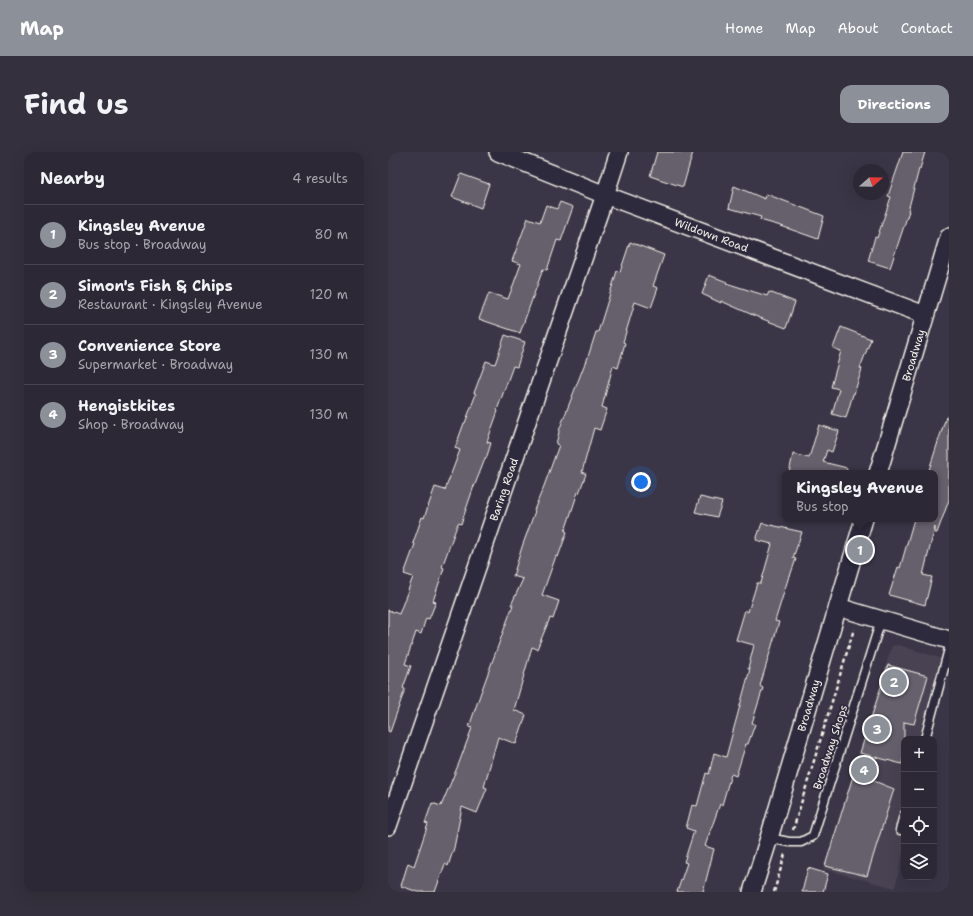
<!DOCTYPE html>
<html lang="en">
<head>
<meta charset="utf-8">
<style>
  body { margin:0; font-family:"Shantell Sans",sans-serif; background:#34303d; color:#f1f3f6 }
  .controls { position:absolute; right:12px; bottom:12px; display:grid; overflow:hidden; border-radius:8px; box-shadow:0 4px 16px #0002 }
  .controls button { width:36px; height:36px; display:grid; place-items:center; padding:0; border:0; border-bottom:1px solid #484450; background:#2c2835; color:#f1f3f6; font:20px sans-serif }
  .compass { position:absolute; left:465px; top:12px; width:36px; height:36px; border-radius:50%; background:#2c2835; box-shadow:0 4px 16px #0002; rotate:70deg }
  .you { position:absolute; left:253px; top:330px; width:14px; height:14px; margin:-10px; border:3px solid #fff; border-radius:50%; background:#1a73e8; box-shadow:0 0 0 6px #1a73e833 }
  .badge { display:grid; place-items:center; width:26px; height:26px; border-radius:50%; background:#8c9099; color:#fff; font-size:13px; font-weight:700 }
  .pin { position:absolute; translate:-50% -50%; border:2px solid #fff; box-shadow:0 1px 4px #0006 }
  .popup { position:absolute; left:394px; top:318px; width:156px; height:52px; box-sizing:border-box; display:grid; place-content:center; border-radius:8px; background:#2c2835; filter:drop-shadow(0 1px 3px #0005); font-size:13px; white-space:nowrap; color:#a6a6ad }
  .popup b { font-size:15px; color:#f1f3f6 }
  .popup::after { content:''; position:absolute; left:50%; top:100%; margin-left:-8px; border:8px solid transparent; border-top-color:#2c2835 }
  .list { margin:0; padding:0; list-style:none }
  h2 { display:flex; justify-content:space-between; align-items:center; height:52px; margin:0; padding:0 16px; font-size:17px }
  h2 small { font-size:13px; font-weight:400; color:#a6a6ad }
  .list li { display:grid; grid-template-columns:26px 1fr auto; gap:12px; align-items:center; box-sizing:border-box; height:60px; padding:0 16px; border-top:1px solid #484450 }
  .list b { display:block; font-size:15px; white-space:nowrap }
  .list p { margin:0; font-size:13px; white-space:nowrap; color:#a6a6ad }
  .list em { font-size:13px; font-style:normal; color:#a6a6ad }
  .icon { flex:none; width:22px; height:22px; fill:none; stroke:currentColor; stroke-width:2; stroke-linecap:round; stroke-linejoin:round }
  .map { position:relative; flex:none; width:561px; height:740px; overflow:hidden; border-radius:12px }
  header { display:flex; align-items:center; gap:24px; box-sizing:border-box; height:56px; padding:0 20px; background:#8c9099; color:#fff }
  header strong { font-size:19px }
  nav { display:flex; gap:22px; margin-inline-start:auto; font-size:14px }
  .intro { display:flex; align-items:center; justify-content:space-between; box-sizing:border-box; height:96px; padding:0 24px }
  h1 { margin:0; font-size:28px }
  .button { padding:10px 18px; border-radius:12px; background:#8c9099; color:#fff; font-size:14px; font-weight:700 }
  main { display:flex; gap:24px; padding:0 24px }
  aside { flex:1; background:#2c2835; border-radius:12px; box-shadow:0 4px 16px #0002 }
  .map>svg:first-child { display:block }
  .built { fill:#484352 }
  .building { fill:#65616c; stroke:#f4f1e8 }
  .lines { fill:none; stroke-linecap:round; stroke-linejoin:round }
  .lane-casing { stroke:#f4f1e8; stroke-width:11 }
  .street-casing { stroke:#f4f1e8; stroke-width:20 }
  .path { stroke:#f4f1e8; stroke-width:2.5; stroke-dasharray:4 3; stroke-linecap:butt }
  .lane { stroke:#2f2a3d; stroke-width:8 }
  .street { stroke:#2f2a3d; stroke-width:17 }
  .labels { text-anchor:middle; stroke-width:4; stroke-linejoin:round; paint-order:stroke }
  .street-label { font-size:11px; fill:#f4f1e8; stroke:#2f2a3d }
</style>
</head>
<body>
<header>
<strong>Map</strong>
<nav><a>Home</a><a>Map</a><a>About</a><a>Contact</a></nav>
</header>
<div class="intro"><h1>Find us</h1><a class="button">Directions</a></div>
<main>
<aside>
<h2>Nearby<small>4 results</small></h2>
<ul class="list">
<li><span class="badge">1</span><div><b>Kingsley Avenue</b><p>Bus stop · Broadway</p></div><em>80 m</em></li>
<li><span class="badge">2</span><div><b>Simon's Fish &amp; Chips</b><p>Restaurant · Kingsley Avenue</p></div><em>120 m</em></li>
<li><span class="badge">3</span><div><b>Convenience Store</b><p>Supermarket · Broadway</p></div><em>130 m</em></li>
<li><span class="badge">4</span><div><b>Hengistkites</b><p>Shop · Broadway</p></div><em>130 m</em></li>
</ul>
</aside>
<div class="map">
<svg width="561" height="740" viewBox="0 0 561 740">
  <rect width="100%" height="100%" fill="#3b3647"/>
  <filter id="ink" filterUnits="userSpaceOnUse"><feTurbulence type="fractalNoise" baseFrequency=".025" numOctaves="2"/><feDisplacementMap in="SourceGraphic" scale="8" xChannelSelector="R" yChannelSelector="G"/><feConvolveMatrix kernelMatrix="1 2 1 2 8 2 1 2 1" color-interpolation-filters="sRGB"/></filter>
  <g filter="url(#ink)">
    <polygon class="built" points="511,493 561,509 561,517 540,587 516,587 516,696 507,736 435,717 504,494"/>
    <g class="building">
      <polygon points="269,0 305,0 295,35 262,24"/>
      <polygon points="515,0 537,0 532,17 531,17 520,59 521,59 502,116 480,109 487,85 489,86 503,45 500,44"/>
      <polygon points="73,22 101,32 93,56 64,45"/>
      <polygon points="346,34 377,47 378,42 436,64 430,87 393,74 372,68 373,65 341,56"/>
      <polygon points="172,50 185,55 173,89 169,88 159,118 155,117 132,181 91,167 101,141 120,147 133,112 124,109 140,66 152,70 158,53 169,57"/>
      <polygon points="242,90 276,103 265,134 270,136 263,156 247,150 235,190 237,191 230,216 225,214 214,255 219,257 212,278 206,276 194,320 198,322 191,341 190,340 177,379 179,380 170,405 168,404 154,443 171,449 165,467 162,466 149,497 144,495 126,558 138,563 128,592 110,585 96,635 99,636 89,661 74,655 66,696 60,714 57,712 47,740 30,740 13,734 20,711 26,714 40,672 37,671 44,651 53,654 71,611 84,576 81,575 92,543 125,453 123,453 135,427 125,424 134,395 147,359 146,358 156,334 171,293 168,292 172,276 197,211 198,211 208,180 210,180 229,119 232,120"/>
      <polygon points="321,123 339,130 338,131 379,144 381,140 407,150 398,176 367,164 333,149 333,151 314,142"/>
      <polygon points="453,175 483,187 472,216 474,217 466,242 465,242 458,266 444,262 451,237 443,235 453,199 445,196"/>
      <polygon points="117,183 137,190 129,215 125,214 109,258 110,259 99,290 103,291 98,307 97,307 86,335 86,334 73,372 70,371 54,415 56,416 45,449 48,450 41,467 38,466 33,482 28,480 17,512 23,514 15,536 17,537 2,580 0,579 0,458 11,462 25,425 16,422 27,392 25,391 34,365 36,366 47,335 57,338 72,298 67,296 76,271 77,271 88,242 86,241 98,209 107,212"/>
      <polygon points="558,265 561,265 561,348 549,381 547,381 547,375 535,423 544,425 537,453 501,443 510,415 512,416 526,367 547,367 547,321 540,321"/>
      <polygon points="431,273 451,279 444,300 439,298 435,310 459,316 458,321 401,321 405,302 421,306"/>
      <polygon points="312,345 334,350 329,365 307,360"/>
      <polygon points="374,371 414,380 405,406 408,407 402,424 401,424 387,469 391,470 372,534 375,536 364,571 367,572 360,592 358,592 348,624 343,622 334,653 332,652 317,694 326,697 315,740 289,740 299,711 296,710 306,679 298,676 304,653 309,654 318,621 321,622 326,601 338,605 362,517 360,517 366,493 348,488 357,458 360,460 369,431 373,431 384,392 368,388"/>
      <polygon points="500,513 540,524 526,572 516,570 516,604 514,612 472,601"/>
      <polygon points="466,621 506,637 479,724 437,714"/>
      <polygon points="420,716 440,722 435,740 414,740"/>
    </g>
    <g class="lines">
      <g class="lane-casing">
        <g id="lane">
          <polyline points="537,587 561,497"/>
          <polyline points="512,678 516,663"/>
          <polyline points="381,686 401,690 413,690 425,684 493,468"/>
        </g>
      </g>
      <g class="street-casing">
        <g id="street">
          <path id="s1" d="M110,0L217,43L537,163"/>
          <path id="s2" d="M490,321L561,85"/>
          <polyline points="450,455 561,488"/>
          <path id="s3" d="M0,674L217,43L231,0"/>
          <path id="s4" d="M364,740L381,686L476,367"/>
        </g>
      </g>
      <g class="path">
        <polyline points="405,678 466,477"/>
        <polyline points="386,740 397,702"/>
      </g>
      <use href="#lane" class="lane"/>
      <use href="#street" class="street"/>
    </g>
  </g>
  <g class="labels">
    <g class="street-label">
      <text dy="4" stroke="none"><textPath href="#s1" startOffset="229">Wildown Road</textPath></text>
      <text dy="4" stroke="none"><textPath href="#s2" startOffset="123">Broadway</textPath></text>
      <text dy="4" stroke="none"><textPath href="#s3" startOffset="356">Baring Road</textPath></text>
      <text dy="4" stroke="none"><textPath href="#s4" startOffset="195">Broadway</textPath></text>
      <text transform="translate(442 595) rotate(-72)" y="4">Broadway Shops</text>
    </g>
  </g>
</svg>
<div class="controls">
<button>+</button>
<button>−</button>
<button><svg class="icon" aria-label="locate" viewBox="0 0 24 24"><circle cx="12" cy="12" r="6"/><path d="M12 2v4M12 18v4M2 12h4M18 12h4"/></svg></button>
<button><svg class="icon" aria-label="layers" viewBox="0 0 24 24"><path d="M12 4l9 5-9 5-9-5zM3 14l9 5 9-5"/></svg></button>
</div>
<svg class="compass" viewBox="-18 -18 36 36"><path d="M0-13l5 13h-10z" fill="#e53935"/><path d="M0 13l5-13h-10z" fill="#a6a6ad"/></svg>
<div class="you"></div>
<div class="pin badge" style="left:472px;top:398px">1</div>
<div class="popup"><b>Kingsley Avenue</b>Bus stop</div>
<div class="pin badge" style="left:506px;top:530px">2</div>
<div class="pin badge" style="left:489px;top:577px">3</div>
<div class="pin badge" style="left:476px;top:618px">4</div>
</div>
</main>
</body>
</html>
